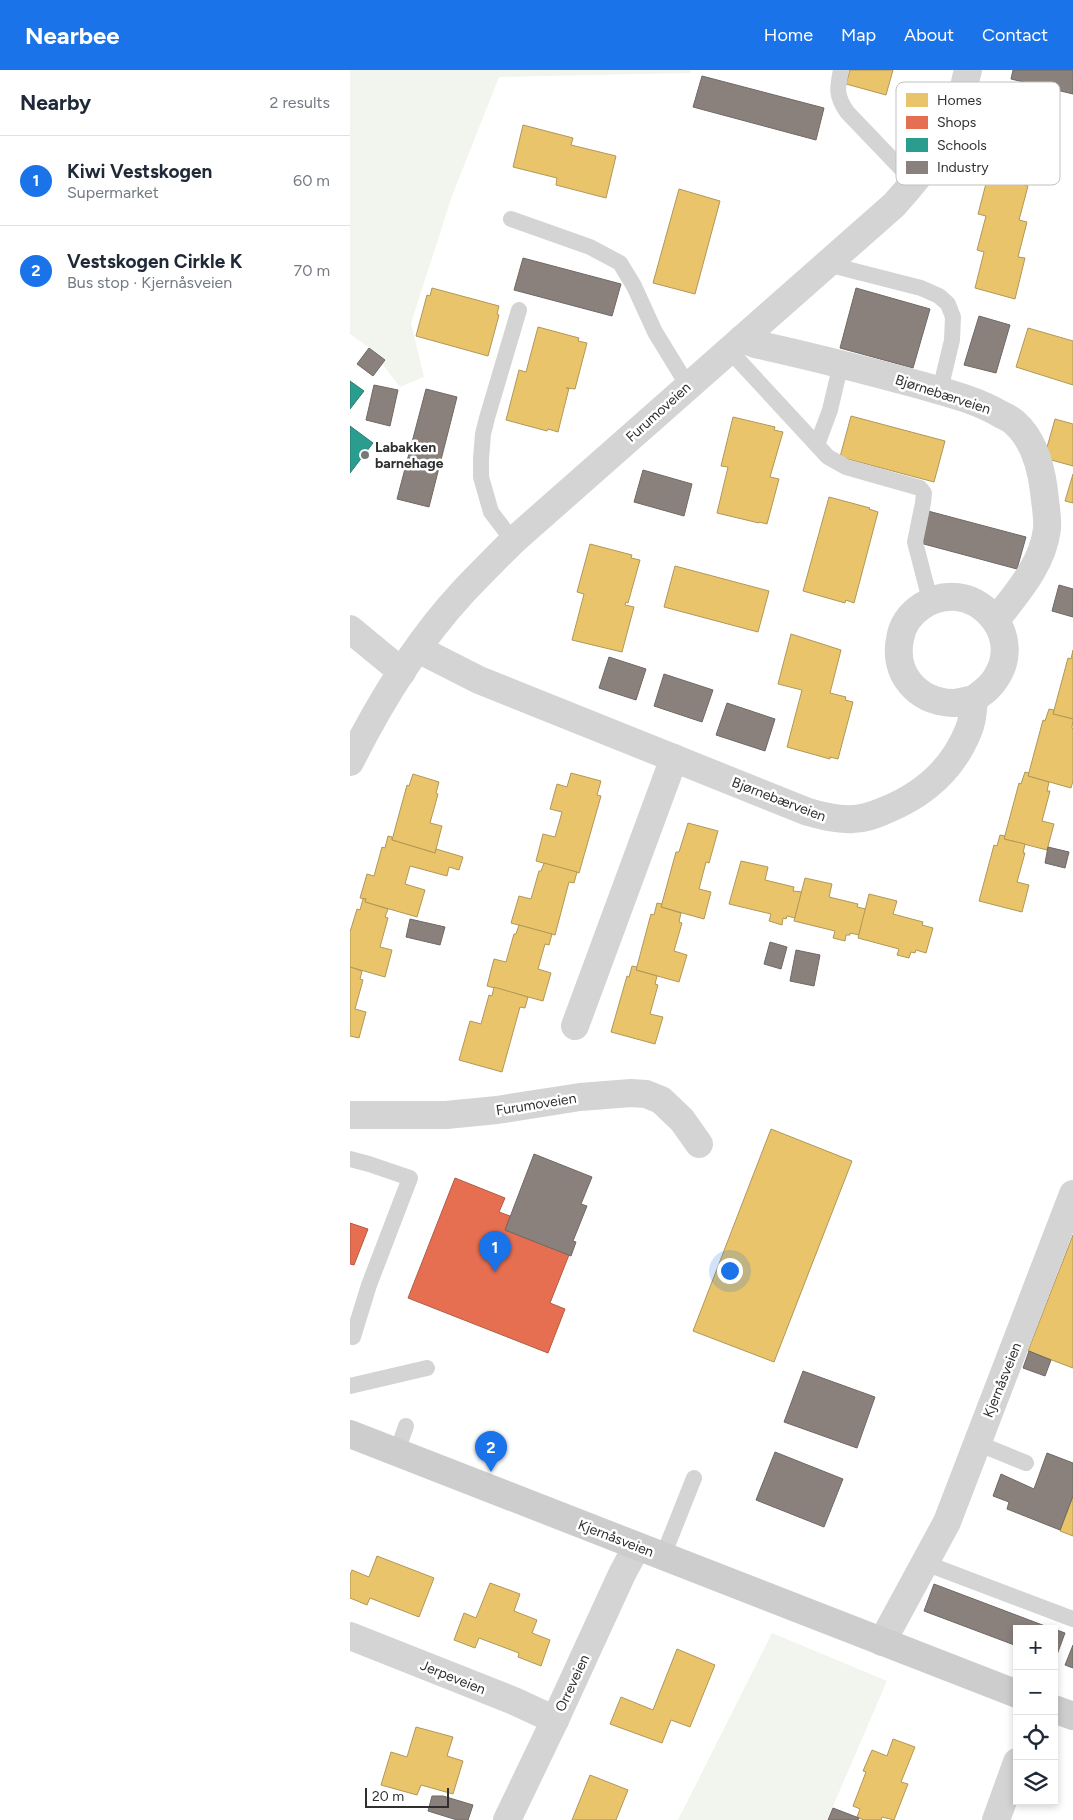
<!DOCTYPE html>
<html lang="en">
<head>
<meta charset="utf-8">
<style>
  body { margin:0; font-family:Figtree,sans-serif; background:#f2f2f3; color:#1f2937 }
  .controls { position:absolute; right:15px; bottom:15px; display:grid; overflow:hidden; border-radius:0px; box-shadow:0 2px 8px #0003 }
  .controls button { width:45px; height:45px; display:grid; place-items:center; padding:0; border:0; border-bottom:1px solid #e0e1e3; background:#fff; color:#1f2937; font:25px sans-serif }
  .scale { position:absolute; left:15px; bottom:12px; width:84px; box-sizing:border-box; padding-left:5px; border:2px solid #2f2f2f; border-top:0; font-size:14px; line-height:18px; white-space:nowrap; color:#2f2f2f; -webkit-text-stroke:4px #fff; paint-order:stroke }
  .you { position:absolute; left:379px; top:1200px; width:18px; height:18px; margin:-12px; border:4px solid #fff; border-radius:50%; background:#1a73e8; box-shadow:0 0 0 8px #1a73e833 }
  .badge { display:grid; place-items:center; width:32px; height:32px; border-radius:50%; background:#1a73e8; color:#fff; font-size:16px; font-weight:700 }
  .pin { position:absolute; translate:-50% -41px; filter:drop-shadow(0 1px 2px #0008) }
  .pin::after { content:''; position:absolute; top:26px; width:18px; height:15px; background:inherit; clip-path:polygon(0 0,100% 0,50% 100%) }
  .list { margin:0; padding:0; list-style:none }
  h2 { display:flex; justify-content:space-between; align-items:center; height:65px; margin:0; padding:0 20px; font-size:21px }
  h2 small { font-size:16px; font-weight:400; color:#747a83 }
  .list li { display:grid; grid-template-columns:32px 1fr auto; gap:15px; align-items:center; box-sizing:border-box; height:90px; padding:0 20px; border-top:1px solid #e0e1e3 }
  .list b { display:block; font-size:19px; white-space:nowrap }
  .list p { margin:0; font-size:16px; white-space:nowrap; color:#747a83 }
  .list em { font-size:16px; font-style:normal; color:#747a83 }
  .icon { flex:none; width:28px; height:28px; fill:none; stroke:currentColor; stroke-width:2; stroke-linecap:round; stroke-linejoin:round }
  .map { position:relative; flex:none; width:723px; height:1750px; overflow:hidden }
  header { display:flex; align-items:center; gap:30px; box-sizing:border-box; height:70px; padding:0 25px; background:#1a73e8; color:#fff }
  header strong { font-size:24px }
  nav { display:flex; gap:28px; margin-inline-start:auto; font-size:18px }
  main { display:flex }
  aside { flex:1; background:#fff }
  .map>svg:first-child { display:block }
  .green { fill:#f1f5ed }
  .homes { fill:#e9c46a; stroke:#b19758 }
  .shops { fill:#e76f51; stroke:#b05c47 }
  .schools { fill:#2a9d8f; stroke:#2c7c72 }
  .industry { fill:#8a817c; stroke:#6f6865 }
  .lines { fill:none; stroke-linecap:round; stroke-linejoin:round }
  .service { stroke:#d4d4d4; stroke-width:16 }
  .minor { stroke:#d4d4d4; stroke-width:28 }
  .secondary { stroke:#cdcdcd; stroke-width:28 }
  .poi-dot { fill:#787878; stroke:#fff; stroke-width:2 }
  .labels { text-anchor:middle; stroke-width:5; stroke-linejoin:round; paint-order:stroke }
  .street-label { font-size:14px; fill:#2f2f2f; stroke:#fff }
  .poi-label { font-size:14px; font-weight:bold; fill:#2f2f2f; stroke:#fff; text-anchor:start }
  .key { fill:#fff; stroke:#c1c1c1; stroke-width:1 }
  .key-label { font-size:14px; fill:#2f2f2f }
</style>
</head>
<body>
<header>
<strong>Nearbee</strong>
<nav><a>Home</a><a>Map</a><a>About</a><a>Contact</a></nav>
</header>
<main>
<aside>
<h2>Nearby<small>2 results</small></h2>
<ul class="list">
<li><span class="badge">1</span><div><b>Kiwi Vestskogen</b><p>Supermarket</p></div><em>60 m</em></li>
<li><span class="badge">2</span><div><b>Vestskogen Cirkle K</b><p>Bus stop · Kjernåsveien</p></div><em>70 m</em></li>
</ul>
</aside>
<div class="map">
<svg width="723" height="1750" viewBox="0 0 723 1750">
  <rect width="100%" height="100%" fill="#fff"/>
  <g class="green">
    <polygon points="0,0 341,0 340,3 149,7 102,126 61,253 74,307 50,317 20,278 0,264"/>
    <polygon points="422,1563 537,1611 477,1750 328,1750"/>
  </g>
  <g class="homes">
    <polygon points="500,0 543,0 536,25 496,14"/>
    <polygon points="173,55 223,68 221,75 266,86 256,128 206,115 207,108 163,97"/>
    <polygon points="638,106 678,116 669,150 677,152 668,187 675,188 665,229 625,218 634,182 627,180 636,146 628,144"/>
    <polygon points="329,119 370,131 345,224 303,213"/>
    <polygon points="82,218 149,236 147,244 149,245 138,286 66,266 77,225 80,226"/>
    <polygon points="188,257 229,268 228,271 237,273 225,319 216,318 219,318 208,362 198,359 197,361 156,350 169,300 176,302"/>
    <polygon points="678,258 723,271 723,315 666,297"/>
    <polygon points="501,346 595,371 584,412 490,387"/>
    <polygon points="383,347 425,357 424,360 433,362 420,407 429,409 417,454 409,452 409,453 367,443 378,397 371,396"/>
    <polygon points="705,349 723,354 723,396 694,388"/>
    <polygon points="723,404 723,433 715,431"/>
    <polygon points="479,427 520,438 519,439 528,442 504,533 496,530 495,533 453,521"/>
    <polygon points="240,474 282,485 281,488 290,490 278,533 276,532 275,535 284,537 272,582 222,570 234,524 227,522"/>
    <polygon points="325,496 419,521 408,562 314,537"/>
    <polygon points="441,564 491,580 480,623 496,627 495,630 503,632 488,689 480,687 480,689 437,677 452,620 428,614"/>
    <polygon points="723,580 723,649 703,644 718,588 721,589"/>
    <polygon points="699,639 704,640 703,644 723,649 722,658 723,659 723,711 721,718 678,706 693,650 695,651"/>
    <polygon points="675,702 679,703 678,706 699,712 697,721 700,721 692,751 704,754 697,780 654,769 669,713 671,714"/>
    <polygon points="221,703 251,711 247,725 251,726 229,803 186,791 193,764 205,767 212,742 200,739 207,714 217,717"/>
    <polygon points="63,704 89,712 86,723 88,724 80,753 92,756 85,783 42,770 57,715 59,716"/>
    <polygon points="338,753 368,761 359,793 356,792 349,819 361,822 354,849 311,837 326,782 329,782"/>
    <polygon points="650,765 655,766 654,769 675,774 673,783 675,783 667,812 679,815 672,842 629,831 644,775 647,776"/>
    <polygon points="38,766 42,767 42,770 85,783 86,779 113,787 109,800 99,797 97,806 60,796 55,814 75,820 67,847 15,832 16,829 10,828 17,804 24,806 32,777 35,778"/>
    <polygon points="391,791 418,797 415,810 444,817 443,821 452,822 445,848 437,846 436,849 433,848 432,855 419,851 421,844 379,834"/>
    <polygon points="194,793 227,802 224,813 219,812 205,865 161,853 169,826 181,829 189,801 191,801"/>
    <polygon points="455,808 482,814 479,827 508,834 507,837 516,839 509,865 500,863 500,865 496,865 495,871 483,868 485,861 444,851"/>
    <polygon points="519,824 547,831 543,844 573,852 572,855 583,858 576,883 566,880 565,883 561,882 559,888 547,885 549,879 508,868"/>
    <polygon points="13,829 16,829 15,832 38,839 35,847 38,848 30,877 42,880 35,907 0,897 0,862 7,839 10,840"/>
    <polygon points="307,833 312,834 311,837 331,843 329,852 332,853 324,881 337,885 329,912 286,900 301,844 304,845"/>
    <polygon points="169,855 202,864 199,875 195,874 188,899 201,903 193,931 137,916 144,889 156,892 164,864 166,864"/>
    <polygon points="282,896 287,897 286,900 307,906 305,914 308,915 300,944 313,947 305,974 261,962 277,906 279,907"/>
    <polygon points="0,897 12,901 10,909 13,910 5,939 16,942 9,968 0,966"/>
    <polygon points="144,917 178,927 175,938 170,937 152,1002 109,990 120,951 131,954 139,925 142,926"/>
    <polygon points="421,1059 502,1091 424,1292 343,1261"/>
    <polygon points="723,1165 723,1298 678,1281"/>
    <polygon points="723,1426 723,1466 710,1461"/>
    <polygon points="27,1486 84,1508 69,1547 20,1528 17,1535 0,1528 0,1505 2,1500 19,1507"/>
    <polygon points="140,1513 170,1524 164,1541 187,1550 182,1563 200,1570 191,1596 168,1587 169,1583 129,1568 125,1578 104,1570 114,1543 126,1548"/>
    <polygon points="327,1579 365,1595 340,1657 321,1650 312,1673 260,1654 271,1627 303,1640"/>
    <polygon points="66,1657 103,1667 97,1686 113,1691 103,1724 71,1715 67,1725 31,1715 41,1682 57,1687"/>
    <polygon points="543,1669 565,1677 551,1712 558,1714 544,1750 532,1747 531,1750 514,1750 507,1747 510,1739 503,1736 516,1702 513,1701 522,1680 537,1686"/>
    <polygon points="240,1705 278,1720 266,1750 222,1750"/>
  </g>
  <g class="shops">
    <polygon points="105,1108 155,1128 149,1142 160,1146 155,1160 219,1185 200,1233 215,1239 198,1283 58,1228"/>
    <polygon points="0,1153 18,1159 4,1195 0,1194"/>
  </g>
  <g class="schools">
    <polygon points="0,311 14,321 0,339"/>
    <polygon points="0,356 23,373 0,403"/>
  </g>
  <g class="industry">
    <polygon points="663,0 723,0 723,24 661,9"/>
    <polygon points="352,6 474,38 466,70 343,37"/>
    <polygon points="173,188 271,214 262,246 164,220"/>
    <polygon points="506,218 580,239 563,298 490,278"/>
    <polygon points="629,246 660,255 646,303 614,295"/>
    <polygon points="19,278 35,290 23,306 7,294"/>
    <polygon points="24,315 48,320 40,356 16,350"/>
    <polygon points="76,319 107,327 79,437 47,429"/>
    <polygon points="293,400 342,414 334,446 284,432"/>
    <polygon points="578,441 676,467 667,499 570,473"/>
    <polygon points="709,515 723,519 723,547 702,541"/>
    <polygon points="259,587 296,599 286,630 249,618"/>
    <polygon points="314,604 363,620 352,652 304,636"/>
    <polygon points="377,633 425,649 415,681 366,665"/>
    <polygon points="698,777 719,782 715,798 695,793"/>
    <polygon points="60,849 95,857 90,875 56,867"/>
    <polygon points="420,872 437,877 431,899 414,894"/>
    <polygon points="446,880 470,885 464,916 440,911"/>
    <polygon points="184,1084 242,1107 231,1134 237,1136 223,1171 226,1172 221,1186 155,1160"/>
    <polygon points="679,1281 701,1290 695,1306 673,1298"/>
    <polygon points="453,1301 525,1327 507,1378 434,1352"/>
    <polygon points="425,1382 493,1409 474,1457 406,1430"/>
    <polygon points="697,1383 723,1393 723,1426 710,1460 657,1439 659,1432 643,1426 651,1404 684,1419"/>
    <polygon points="584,1514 703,1559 667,1559 667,1576 574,1541"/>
    <polygon points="704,1559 715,1563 705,1590 704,1590"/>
    <polygon points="723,1575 723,1598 715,1595"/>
    <polygon points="82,1726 93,1726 123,1735 118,1750 107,1750 78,1741"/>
    <polygon points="483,1738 509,1748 508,1750 478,1750"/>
  </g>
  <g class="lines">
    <g class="service">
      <path d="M491,0C487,19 486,26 497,42L564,112"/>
      <polyline points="161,149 240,177 270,193 284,216 305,262 338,316"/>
      <polyline points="477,194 571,218 589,226 598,234 603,247 602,270 590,320"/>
      <polyline points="379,280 478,387 496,397 570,418 574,423 573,433 565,472 580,530"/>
      <polyline points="467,375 480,340 491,293"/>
      <polyline points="163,471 141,442 131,407 131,389 133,364 137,348 169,240"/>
      <polyline points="0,1089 19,1094 60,1108 19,1215 3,1267"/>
      <polyline points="0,1316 77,1298"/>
      <polyline points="627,1373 676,1393"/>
      <polyline points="47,1382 56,1356"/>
      <polyline points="313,1486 344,1408"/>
      <polyline points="575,1493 723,1549"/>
    </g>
    <g class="minor">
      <path d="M392,269L405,274C460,286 515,300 570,315C598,323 627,330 652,345C656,347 661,349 665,353C684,370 691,397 694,421C695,433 698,446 697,459C693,494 667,523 646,550"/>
      <polyline points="0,559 52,602"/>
      <path d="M68,579L129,610L458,742C473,746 487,750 503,749C515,749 526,744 536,740C575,724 604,698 619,659C623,650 623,638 624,629C632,623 641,617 646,608C677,561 619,504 572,536C560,544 552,555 550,569C543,603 566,631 602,633C609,633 617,630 624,629"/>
      <path d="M0,692C30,632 66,573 112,523C129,505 146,488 163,471L544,135C570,106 598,72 610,34C613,23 615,11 618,0"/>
      <polyline points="225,956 324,688"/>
      <polyline points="0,1045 96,1045 147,1040 230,1027 281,1023 296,1024 311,1030 332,1050 349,1074"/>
      <polyline points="0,1566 164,1631 205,1650"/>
      <polyline points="532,1572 597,1452 723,1124"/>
      <polyline points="157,1750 205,1650 272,1504 287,1476"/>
      <polyline points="646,1750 667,1692"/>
    </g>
    <g class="secondary">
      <polyline points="0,1364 667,1624"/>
      <polyline points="704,1639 723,1646"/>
    </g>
  </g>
  <circle class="poi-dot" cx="15" cy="385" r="5"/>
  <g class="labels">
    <g class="street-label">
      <text transform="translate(593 324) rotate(18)" y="5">Bjørnebærveien</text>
      <text transform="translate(308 342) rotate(-42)" y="5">Furumoveien</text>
      <text transform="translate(429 729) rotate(21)" y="5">Bjørnebærveien</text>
      <text transform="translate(186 1034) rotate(-9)" y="5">Furumoveien</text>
      <text transform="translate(652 1310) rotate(-68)" y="5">Kjernåsveien</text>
      <text transform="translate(266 1468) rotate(21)" y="5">Kjernåsveien</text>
      <text transform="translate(103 1607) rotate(22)" y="5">Jerpeveien</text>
      <text transform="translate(222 1613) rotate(-65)" y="5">Orreveien</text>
    </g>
    <g class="poi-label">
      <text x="25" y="382">Labakken<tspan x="25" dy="16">barnehage</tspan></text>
    </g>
  </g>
  <rect x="546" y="12" width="164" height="103" rx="8" class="key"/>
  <rect x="556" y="23" width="22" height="14" fill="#e9c46a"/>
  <rect x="556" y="46" width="22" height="13" fill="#e76f51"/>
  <rect x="556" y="68" width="22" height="14" fill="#2a9d8f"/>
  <rect x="556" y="91" width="22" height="13" fill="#8a817c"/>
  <g class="key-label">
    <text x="587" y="35">Homes</text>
    <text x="587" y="57">Shops</text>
    <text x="587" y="80">Schools</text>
    <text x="587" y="102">Industry</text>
  </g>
</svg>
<div class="controls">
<button>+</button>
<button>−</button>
<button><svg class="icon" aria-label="locate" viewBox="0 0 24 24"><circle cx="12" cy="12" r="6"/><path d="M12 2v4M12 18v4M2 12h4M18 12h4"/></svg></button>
<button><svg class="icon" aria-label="layers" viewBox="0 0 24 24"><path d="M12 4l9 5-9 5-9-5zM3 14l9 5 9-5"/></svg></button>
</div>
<div class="scale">20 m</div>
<div class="you"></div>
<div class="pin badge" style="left:145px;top:1202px">1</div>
<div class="pin badge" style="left:141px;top:1402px">2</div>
</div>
</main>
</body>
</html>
